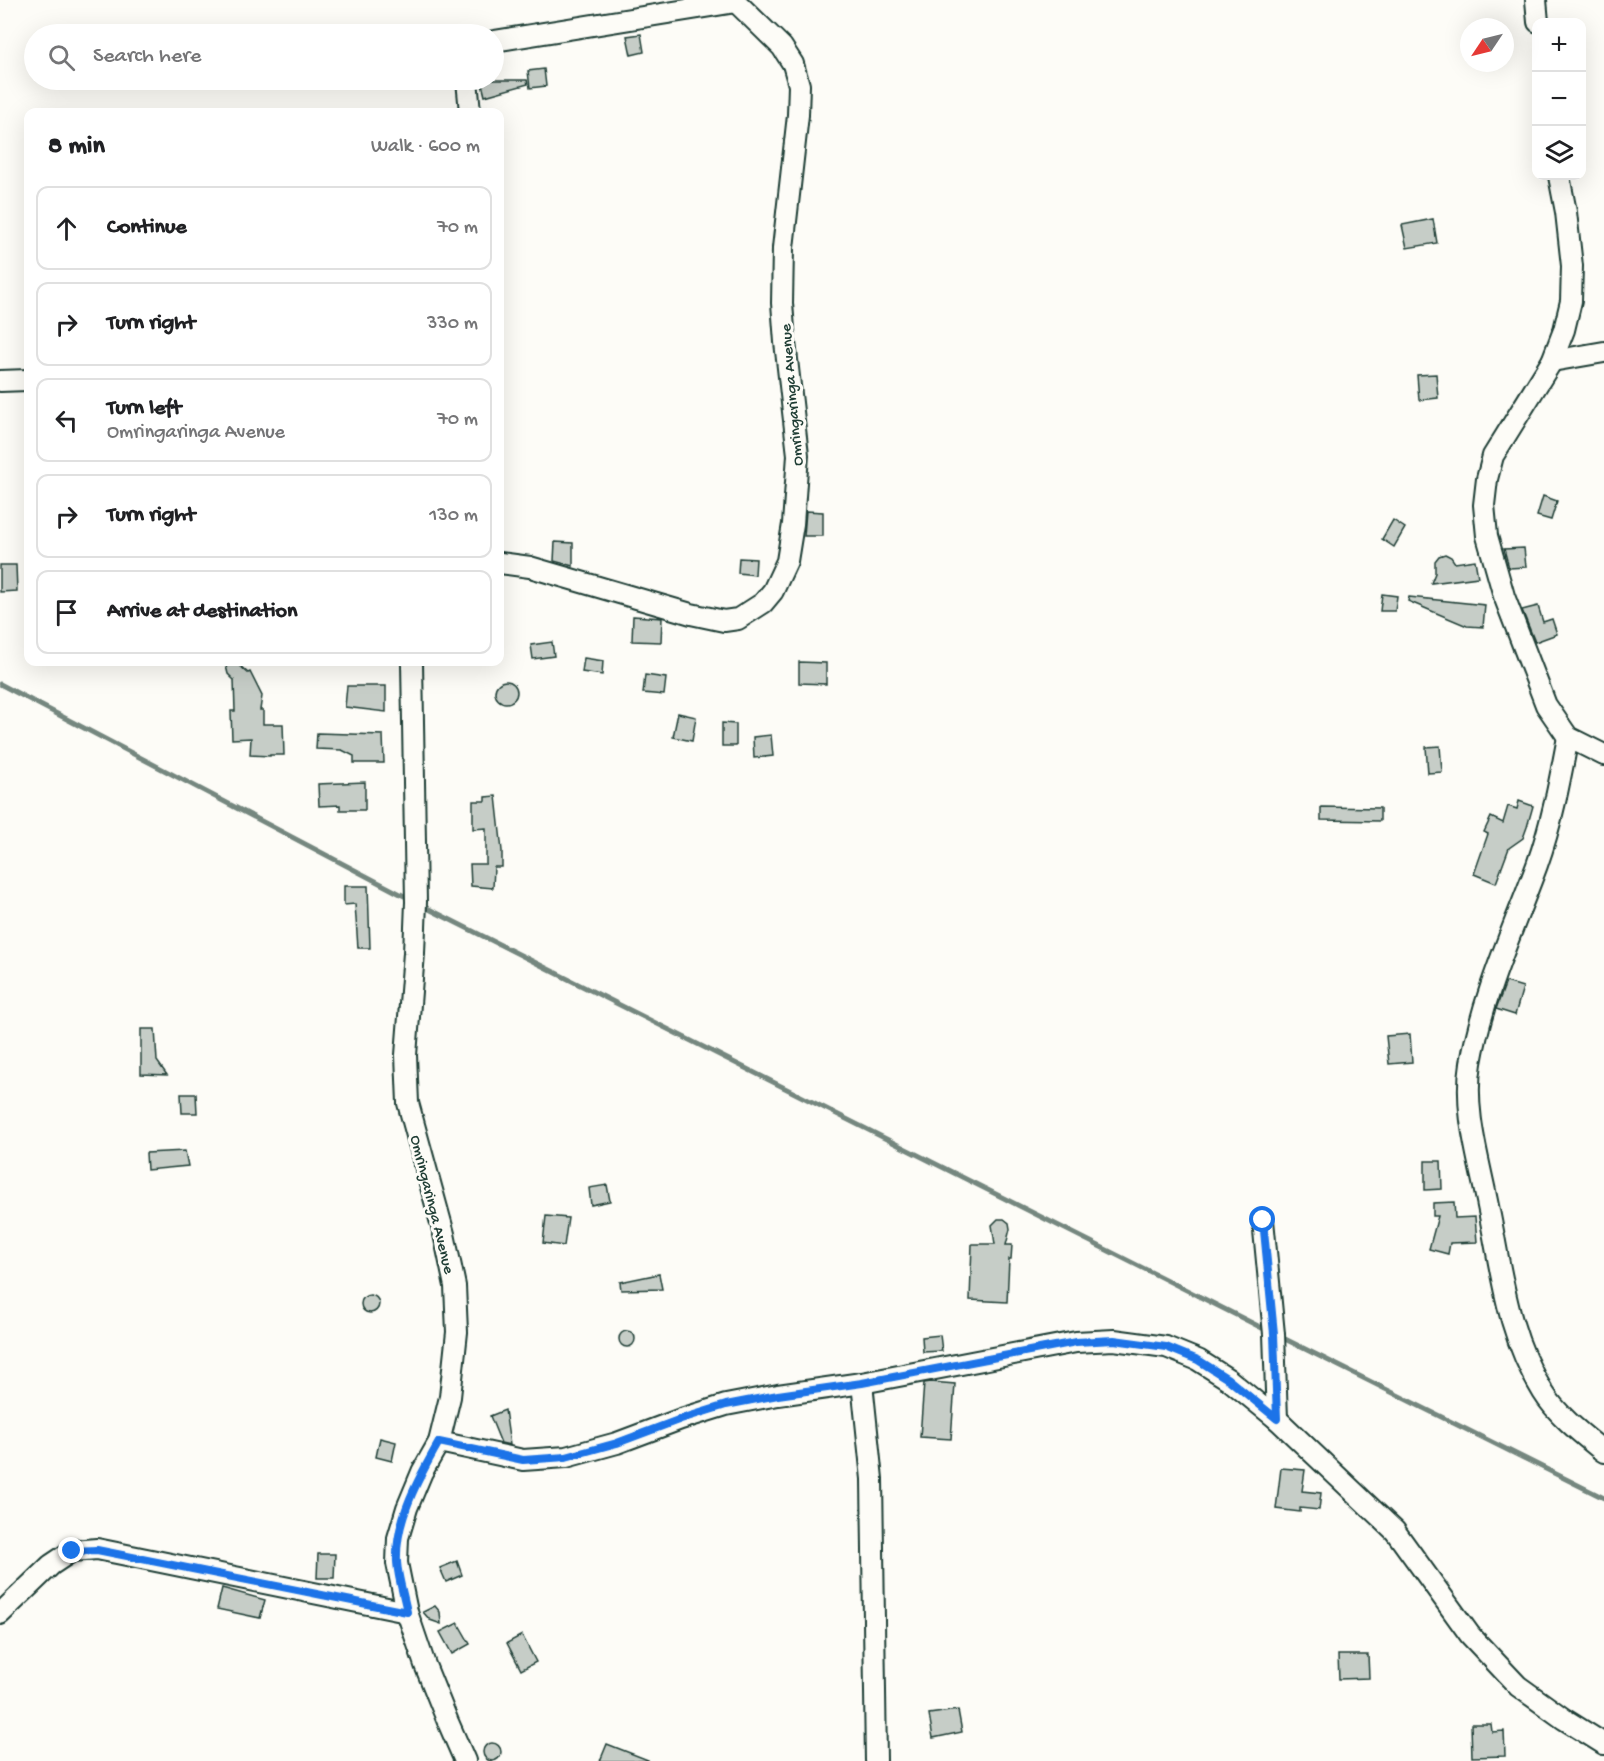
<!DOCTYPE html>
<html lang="en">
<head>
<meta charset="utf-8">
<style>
  body { margin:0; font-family:"Gochi Hand",sans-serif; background:#f6f6f6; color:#202124 }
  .controls { position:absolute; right:18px; top:18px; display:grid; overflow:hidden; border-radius:12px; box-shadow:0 6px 24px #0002 }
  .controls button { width:54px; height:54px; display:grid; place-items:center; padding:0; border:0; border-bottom:2px solid #e0e0e0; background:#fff; color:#202124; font:30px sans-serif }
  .compass { position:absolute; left:1460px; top:18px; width:54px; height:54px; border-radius:50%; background:#fff; box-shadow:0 6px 24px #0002; rotate:235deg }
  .stop { position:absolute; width:18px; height:18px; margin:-14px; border:4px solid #1a73e8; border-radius:50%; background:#fff }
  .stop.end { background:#1a73e8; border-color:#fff; box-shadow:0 2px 6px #0008 }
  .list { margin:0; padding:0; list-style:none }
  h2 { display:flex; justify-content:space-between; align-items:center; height:78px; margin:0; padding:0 24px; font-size:26px }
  h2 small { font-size:20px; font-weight:400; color:#757577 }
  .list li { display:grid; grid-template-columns:39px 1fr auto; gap:18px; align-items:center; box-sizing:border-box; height:84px; margin:0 12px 12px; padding:0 12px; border:2px solid #e0e0e0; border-radius:12px }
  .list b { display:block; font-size:22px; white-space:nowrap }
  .list p { margin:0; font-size:20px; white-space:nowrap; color:#757577 }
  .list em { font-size:20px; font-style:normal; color:#757577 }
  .icon { flex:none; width:33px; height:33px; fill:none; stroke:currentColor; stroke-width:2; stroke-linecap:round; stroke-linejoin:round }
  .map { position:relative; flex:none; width:1604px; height:1761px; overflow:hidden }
  .search { position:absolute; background:#fff; box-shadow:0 6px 24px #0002; left:24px; top:24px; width:480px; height:66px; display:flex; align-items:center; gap:15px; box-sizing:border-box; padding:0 21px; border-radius:33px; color:#757577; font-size:22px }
  .panel { position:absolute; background:#fff; box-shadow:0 6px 24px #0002; left:24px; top:108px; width:480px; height:558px; border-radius:12px }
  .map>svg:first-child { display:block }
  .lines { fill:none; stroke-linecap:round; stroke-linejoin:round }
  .stream { stroke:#75877f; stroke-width:5 }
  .building { fill:#c6cdc7; stroke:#1f3d34; stroke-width:1.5 }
  .street-casing { stroke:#1f3d34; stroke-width:24 }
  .street { stroke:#fdfcf7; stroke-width:20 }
  .route { stroke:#1a73e8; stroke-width:8 }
  .labels { text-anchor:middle; stroke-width:6; stroke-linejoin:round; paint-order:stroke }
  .street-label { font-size:16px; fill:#1f3d34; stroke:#fdfcf7 }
</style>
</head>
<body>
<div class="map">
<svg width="1604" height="1761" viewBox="0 0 1604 1761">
  <rect width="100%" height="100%" fill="#fdfcf7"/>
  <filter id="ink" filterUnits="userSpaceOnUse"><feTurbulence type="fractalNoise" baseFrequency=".0167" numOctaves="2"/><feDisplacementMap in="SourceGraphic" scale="12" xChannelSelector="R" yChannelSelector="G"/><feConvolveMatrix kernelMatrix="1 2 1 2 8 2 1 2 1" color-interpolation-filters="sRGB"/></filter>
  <g filter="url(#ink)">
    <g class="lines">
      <g class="stream">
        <polyline points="0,684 410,899"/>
        <polyline points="421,905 1268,1331"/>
        <polyline points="1279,1336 1604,1498"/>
      </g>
    </g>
    <g class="building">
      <polygon points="641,34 644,52 631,55 627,36"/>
      <polygon points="544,69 546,86 530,88 528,71"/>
      <polygon points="481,80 527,80 528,84 485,96"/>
      <polygon points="1433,219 1437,243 1407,248 1402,225"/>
      <polygon points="1436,374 1438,398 1419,400 1417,375"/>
      <polygon points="1543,496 1557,501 1551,520 1537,516"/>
      <polygon points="806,511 823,512 823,536 804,536"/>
      <polygon points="1393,520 1405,528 1394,547 1382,539"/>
      <polygon points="555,542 573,543 573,566 554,561"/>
      <polygon points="1524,548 1526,567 1509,568 1504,549"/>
      <polygon points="1445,554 1451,557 1455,563 1475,560 1478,577 1431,583 1435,573 1435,561 1439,556"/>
      <polygon points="739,558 756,559 755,575 738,573"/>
      <polygon points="0,565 16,565 17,591 0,592"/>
      <polygon points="1382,594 1397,596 1395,611 1380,611"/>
      <polygon points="1409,597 1485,605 1483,627 1467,626 1408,601"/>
      <polygon points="1538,606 1543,622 1552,619 1557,634 1535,642 1522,610"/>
      <polygon points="633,616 662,618 661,642 632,641"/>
      <polygon points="552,642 554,656 533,659 531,645"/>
      <polygon points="584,658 603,661 602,675 582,672"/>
      <polygon points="225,662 231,662 239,665 248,673 250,672 262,696 260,710 263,710 263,724 283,724 284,755 270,755 270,756 250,755 251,738 232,739 231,711 235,711 234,680 228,674"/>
      <polygon points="799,662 826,663 826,684 799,683"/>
      <polygon points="645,675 666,678 664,695 643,693"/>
      <circle cx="506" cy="692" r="11"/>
      <polygon points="347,686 386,686 386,712 345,707"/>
      <polygon points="678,713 696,717 692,741 673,737"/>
      <polygon points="722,723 736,724 736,746 722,746"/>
      <polygon points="317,733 383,735 384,763 354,763 354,756 342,750 316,749"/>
      <polygon points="771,735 773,756 754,758 753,737"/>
      <polygon points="1440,746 1442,772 1428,773 1426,747"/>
      <polygon points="365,782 365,810 340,810 340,805 319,806 318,784"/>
      <polygon points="496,796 502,851 502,867 494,867 493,888 471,886 470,864 486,864 486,828 473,829 473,801 485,801 485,797"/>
      <polygon points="1519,801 1533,806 1527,827 1523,838 1509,848 1496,883 1474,874 1488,834 1484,832 1491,817 1503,823 1508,806 1517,809"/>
      <polygon points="1321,807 1380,808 1380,821 1321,820"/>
      <polygon points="344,886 368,886 370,948 358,948 355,904 344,905"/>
      <polygon points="1506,982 1523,987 1515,1015 1496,1009"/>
      <polygon points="141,1029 155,1029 157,1061 167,1075 141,1074"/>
      <polygon points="1410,1034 1412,1062 1389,1064 1386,1036"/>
      <polygon points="181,1094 196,1094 197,1113 182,1113"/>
      <polygon points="185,1151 188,1166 147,1170 146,1153"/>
      <polygon points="1425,1161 1441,1161 1442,1189 1425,1190"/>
      <polygon points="607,1185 610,1201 591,1205 589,1188"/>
      <polygon points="1454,1202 1455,1218 1475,1217 1477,1242 1450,1243 1448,1254 1429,1249 1438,1216 1433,1216 1433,1203"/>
      <polygon points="546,1216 568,1218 564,1246 543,1243"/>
      <polygon points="998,1219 1004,1219 1009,1223 1010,1229 1006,1245 1012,1245 1011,1259 1009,1259 1007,1302 970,1300 972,1244 995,1244 992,1225"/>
      <polygon points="659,1274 662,1289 621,1290 620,1282"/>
      <circle cx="370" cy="1304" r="9"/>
      <circle cx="627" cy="1339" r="8"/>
      <polygon points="940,1335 942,1351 923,1352 922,1337"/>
      <polygon points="931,1382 955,1384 951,1439 920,1437 924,1383"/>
      <polygon points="505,1410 510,1445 501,1443 490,1416"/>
      <polygon points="380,1438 396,1442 392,1461 376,1457"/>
      <polygon points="1281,1468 1305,1470 1302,1491 1321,1493 1319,1510 1300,1508 1300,1512 1276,1509"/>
      <polygon points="318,1554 335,1554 334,1578 317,1578"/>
      <polygon points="457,1561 462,1575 446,1582 440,1568"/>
      <polygon points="222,1588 265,1600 260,1618 217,1609"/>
      <polygon points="435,1606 440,1612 441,1624 430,1620 423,1612"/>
      <polygon points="458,1623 470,1644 452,1654 440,1632"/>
      <polygon points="522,1635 536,1662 521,1670 507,1643"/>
      <polygon points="1338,1655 1368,1655 1369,1678 1339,1679"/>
      <polygon points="958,1710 962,1732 933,1738 929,1714"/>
      <polygon points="1471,1724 1491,1724 1492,1732 1504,1731 1505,1756 1472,1757"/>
      <circle cx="492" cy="1752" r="9"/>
      <polygon points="607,1744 648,1760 647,1761 600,1761"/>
    </g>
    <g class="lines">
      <g class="street-casing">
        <g id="street">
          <polyline points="1536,0 1538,22"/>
          <polyline points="494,41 736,2"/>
          <polyline points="467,80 470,112"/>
          <polyline points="1559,176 1566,212 1572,266 1571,301 1564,330 1552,361 1493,456 1487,479 1484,505 1487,536 1504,596 1546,705 1568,737 1604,755"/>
          <polyline points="1552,361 1604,352"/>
          <polyline points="0,381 28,380"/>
          <polyline points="500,563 530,567 691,614 724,621 738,619 763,603 773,591 787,561 793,524 798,455 785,342 782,303 783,248 798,115 799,85 793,64 782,47 734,0"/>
          <polyline points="412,662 416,902 414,953 406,1055 408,1103 444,1234 455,1286 457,1332 450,1397 439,1442 422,1472 407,1508 398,1538 397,1563 407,1612 425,1665 448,1722 465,1761"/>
          <path d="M1568,737C1560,780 1552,823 1537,865C1513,930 1483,994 1471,1063C1463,1110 1479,1159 1488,1206C1502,1272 1506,1332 1543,1392C1557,1415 1583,1435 1604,1452"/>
          <polyline points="1263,1220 1274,1334 1277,1419"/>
          <polyline points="862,1383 872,1479 876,1761"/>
          <polyline points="439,1442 523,1460 566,1457 617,1443 681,1419 726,1405 778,1395 862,1383 1076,1342 1114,1340 1166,1347 1198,1360 1228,1379 1277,1419 1395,1531 1470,1635 1518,1686 1564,1719 1604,1744"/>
          <polyline points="0,1614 51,1565 72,1551 97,1549 407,1612"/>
        </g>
      </g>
      <use href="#street" class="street"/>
    </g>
  </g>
  <g class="lines" filter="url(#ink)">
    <path class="route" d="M72,1551L97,1550L407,1612C404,1596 398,1578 397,1562C395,1520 419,1477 439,1442L523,1460L566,1457L617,1443L681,1419L726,1405L778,1395L862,1383L1076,1342L1114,1340L1166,1347L1198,1360L1228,1379L1277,1419L1274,1334L1263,1220"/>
  </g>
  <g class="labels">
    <g class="street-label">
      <text transform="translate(790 395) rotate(-95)" y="6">Omringaringa Avenue</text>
      <text transform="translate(434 1204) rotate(76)" y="6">Omringaringa Avenue</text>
    </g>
  </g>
</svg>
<div class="controls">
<button>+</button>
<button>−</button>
<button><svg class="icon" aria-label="layers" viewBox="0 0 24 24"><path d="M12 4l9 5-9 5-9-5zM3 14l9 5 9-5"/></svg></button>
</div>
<svg class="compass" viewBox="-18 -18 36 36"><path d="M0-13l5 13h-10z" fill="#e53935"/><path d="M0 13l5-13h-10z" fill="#757577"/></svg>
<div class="stop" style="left:1263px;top:1220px"></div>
<div class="stop end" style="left:72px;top:1551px"></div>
<div class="search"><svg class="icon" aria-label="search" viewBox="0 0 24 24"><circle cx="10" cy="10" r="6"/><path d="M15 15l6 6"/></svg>Search here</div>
<section class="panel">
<h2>8 min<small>Walk · 600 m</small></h2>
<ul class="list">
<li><svg class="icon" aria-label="ahead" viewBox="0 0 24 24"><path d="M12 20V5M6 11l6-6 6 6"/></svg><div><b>Continue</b></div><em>70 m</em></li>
<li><svg class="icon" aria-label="right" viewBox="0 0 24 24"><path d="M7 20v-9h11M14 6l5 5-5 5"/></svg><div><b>Turn right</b></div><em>330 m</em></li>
<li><svg class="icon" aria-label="left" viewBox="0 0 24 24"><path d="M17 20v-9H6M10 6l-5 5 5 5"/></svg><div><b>Turn left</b><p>Omringaringa Avenue</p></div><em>70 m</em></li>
<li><svg class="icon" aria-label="right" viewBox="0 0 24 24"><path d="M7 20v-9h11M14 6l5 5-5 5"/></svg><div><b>Turn right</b></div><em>130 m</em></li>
<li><svg class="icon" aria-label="arrive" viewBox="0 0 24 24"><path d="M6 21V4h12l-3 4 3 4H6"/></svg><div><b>Arrive at destination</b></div></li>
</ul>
</section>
</div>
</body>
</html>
